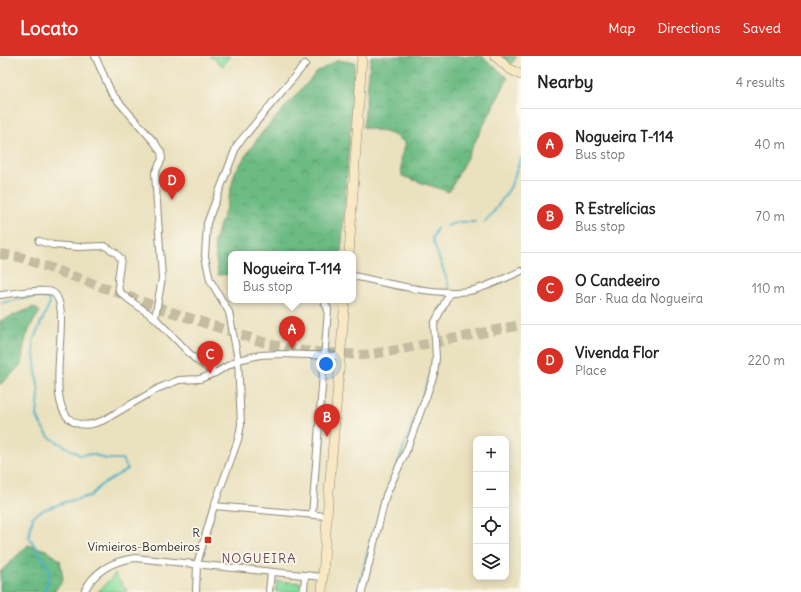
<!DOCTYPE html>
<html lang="en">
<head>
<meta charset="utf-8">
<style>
  body { margin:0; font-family:Delius,sans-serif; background:#f6f6f6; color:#222 }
  .controls { position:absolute; right:12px; bottom:12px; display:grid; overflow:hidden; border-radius:8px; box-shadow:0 2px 10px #0003 }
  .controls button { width:36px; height:36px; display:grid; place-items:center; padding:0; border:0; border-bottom:1px solid #e0e0e0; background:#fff; color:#222; font:20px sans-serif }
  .you { position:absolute; left:326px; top:308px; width:14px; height:14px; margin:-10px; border:3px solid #fff; border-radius:50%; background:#1a73e8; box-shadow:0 0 0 6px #1a73e833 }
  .badge { display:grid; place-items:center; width:26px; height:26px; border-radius:50%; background:#d93025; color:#fff; font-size:13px; font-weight:700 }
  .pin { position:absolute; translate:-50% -33px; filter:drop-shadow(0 1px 2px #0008) }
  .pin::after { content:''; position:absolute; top:21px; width:14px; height:12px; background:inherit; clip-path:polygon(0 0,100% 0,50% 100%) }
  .popup { position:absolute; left:228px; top:195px; width:128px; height:52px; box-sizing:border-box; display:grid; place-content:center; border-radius:8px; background:#fff; filter:drop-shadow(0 1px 3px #0005); font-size:13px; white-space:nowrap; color:#767676 }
  .popup b { font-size:15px; color:#222 }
  .popup::after { content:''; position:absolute; left:50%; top:100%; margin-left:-8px; border:8px solid transparent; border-top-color:#fff }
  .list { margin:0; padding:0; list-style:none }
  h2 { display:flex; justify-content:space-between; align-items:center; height:52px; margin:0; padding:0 16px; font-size:17px }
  h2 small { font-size:13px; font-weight:400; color:#767676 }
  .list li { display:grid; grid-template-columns:26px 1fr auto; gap:12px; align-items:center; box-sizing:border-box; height:72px; padding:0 16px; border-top:1px solid #e0e0e0 }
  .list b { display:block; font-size:15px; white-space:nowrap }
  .list p { margin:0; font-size:13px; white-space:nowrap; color:#767676 }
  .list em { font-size:13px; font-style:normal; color:#767676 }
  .icon { flex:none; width:22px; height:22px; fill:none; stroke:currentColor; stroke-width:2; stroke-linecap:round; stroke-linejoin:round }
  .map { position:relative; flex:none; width:521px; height:536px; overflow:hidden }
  header { display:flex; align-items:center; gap:24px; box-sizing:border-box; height:56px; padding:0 20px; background:#d93025; color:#fff }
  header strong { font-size:19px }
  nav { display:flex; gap:22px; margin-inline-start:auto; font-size:14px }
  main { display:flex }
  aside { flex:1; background:#fff }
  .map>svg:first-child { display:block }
  .grass { fill:url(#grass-tufts); stroke:#598364 }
  .forest { fill:url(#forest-crowns); stroke:#4c7358 }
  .park { fill:#87db9d; stroke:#598364 }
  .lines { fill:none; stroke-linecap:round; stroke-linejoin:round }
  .stream { stroke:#48b1c7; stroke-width:2 }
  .primary-tunnel { stroke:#c4bda1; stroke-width:10; stroke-dasharray:10 5; stroke-linecap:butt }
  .minor-casing { stroke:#8a8674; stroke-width:8 }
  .secondary-casing { stroke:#8a8674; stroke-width:10 }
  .minor { stroke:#fff; stroke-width:6 }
  .secondary { stroke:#f8e8c3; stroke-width:9 }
  .poi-dot { fill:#c8321e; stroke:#fbf7ec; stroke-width:1.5 }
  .labels { text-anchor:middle; stroke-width:3.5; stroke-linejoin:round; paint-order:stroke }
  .poi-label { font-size:12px; fill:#2b2b2b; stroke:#fbf7ec; text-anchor:end }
  .neighbourhood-label { font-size:13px; letter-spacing:1px; fill:#6b4d59; stroke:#fbf7ec }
</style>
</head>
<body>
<header>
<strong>Locato</strong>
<nav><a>Map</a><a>Directions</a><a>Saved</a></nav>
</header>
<main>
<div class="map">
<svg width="521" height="536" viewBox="0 0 521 536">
  <defs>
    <pattern id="grass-tufts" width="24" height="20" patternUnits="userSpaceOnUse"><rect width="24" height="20" fill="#87db9d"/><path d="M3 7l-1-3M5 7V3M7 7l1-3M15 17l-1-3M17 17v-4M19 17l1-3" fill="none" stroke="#75bc87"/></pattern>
    <pattern id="forest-crowns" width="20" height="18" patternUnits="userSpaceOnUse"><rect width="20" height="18" fill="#6dbb84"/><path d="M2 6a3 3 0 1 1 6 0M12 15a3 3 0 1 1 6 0" fill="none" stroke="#5a986c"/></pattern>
  </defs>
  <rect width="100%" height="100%" fill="#fbf7ec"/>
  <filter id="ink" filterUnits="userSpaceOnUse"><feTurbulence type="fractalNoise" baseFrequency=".025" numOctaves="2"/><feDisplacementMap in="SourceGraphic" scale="8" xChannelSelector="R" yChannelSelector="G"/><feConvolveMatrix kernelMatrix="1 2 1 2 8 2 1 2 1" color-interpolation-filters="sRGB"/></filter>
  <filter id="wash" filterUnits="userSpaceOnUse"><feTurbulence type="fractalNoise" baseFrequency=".012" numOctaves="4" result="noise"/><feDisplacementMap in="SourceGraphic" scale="16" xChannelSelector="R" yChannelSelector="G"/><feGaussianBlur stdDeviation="0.9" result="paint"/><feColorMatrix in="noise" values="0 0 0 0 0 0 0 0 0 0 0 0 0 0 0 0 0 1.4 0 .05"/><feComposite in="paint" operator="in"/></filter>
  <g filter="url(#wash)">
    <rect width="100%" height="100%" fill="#eae1be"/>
    <polygon class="grass" points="115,518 128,536 98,536"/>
    <g class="forest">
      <polygon points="371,0 482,0 508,22 449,136 402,120 401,100 406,87 392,78 363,71"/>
      <polygon points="502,0 517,0 510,10"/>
      <polygon points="338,4 355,7 341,198 231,198 231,218 218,219 214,186 227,149 235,116 259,80 317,16"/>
      <path d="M34,251L40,256C27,273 23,287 22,308L0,329V265Z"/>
      <polygon points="28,489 46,494 60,504 63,523 54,536 0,536 0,516"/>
    </g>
    <g class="park">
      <polygon points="210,0 231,0 223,10"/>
      <polygon points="277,525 301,527 300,536 276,536"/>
    </g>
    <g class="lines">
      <g class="stream">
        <polyline points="485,166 495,154 510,132 521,102"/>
        <polyline points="447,170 458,166 475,166"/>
        <polyline points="437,172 432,183 447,224 449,233"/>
        <path d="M0,247C12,246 41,236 49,244V249L33,285L34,299L39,338L37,360L41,369"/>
        <polyline points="42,371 49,381 80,399 92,398 106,403 122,403 128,413 101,429 90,440 65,446 43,454 33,460 29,481 50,514 46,531 43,536"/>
        <polyline points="398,407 430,319 432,312"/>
        <polyline points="358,536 367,498 372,482"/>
      </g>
    </g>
  </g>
  <g filter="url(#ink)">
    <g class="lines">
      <polyline class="primary-tunnel" points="0,198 20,201 171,256 272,289 303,295 363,299 392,295 521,269"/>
      <g class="minor-casing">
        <g id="minor">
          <polyline points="95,0 112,38 155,87 161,96 162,103 155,117 162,222 155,262 195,303 215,317"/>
          <polyline points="39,185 53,189 78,191 105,190 116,197 121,203 118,223 119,235 128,243 155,262"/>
          <path d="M353,220C388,227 433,240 469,235C483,233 508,221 521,215"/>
          <path d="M0,239C11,238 43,232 52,236C78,249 35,360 80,368C87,370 97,367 104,364L159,332L179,324L200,323L215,317L238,304L260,299L280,298L340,300"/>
          <polyline points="214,450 327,460"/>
          <polyline points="312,459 328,253 325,248"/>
          <path d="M84,536C94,515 112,505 135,502L323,521"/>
          <polyline points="196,536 197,508 214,450 238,384 241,369 238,304 229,256 210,224 205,200 207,167 237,89 305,8"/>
          <polyline points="269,536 271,516"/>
          <polyline points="304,536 305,519"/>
          <polyline points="362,536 386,439 407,393 434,319 436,302 434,268 450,236"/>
        </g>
      </g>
      <g class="secondary-casing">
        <g id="secondary">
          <polyline points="495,0 508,12 521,19"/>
          <polyline points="349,198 362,0"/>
          <polyline points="322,536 327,460 345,244"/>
        </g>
      </g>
      <use href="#minor" class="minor"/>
      <use href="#secondary" class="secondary"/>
    </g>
  </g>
  <rect class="poi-dot" x="204" y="480" width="8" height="8" rx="2"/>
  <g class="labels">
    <g class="poi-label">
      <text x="200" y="481">R<tspan x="200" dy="14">Vimieiros-Bombeiros</tspan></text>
    </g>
    <g class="neighbourhood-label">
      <text x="259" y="507">NOGUEIRA</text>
    </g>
  </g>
</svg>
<div class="controls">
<button>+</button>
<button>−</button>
<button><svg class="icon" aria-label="locate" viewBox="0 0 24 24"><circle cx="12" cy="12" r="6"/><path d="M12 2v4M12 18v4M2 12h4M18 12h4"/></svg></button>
<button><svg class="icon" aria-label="layers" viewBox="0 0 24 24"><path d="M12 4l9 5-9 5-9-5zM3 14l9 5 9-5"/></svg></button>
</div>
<div class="you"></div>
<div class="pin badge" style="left:292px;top:293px">A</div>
<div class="popup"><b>Nogueira T-114</b>Bus stop</div>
<div class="pin badge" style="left:327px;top:381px">B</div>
<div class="pin badge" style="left:210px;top:318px">C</div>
<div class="pin badge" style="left:172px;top:144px">D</div>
</div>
<aside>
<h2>Nearby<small>4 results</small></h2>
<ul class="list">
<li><span class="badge">A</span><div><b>Nogueira T-114</b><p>Bus stop</p></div><em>40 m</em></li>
<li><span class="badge">B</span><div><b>R Estrelícias</b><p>Bus stop</p></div><em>70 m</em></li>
<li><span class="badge">C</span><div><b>O Candeeiro</b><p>Bar · Rua da Nogueira</p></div><em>110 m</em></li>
<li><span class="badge">D</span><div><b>Vivenda Flor</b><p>Place</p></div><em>220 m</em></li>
</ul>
</aside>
</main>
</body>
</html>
